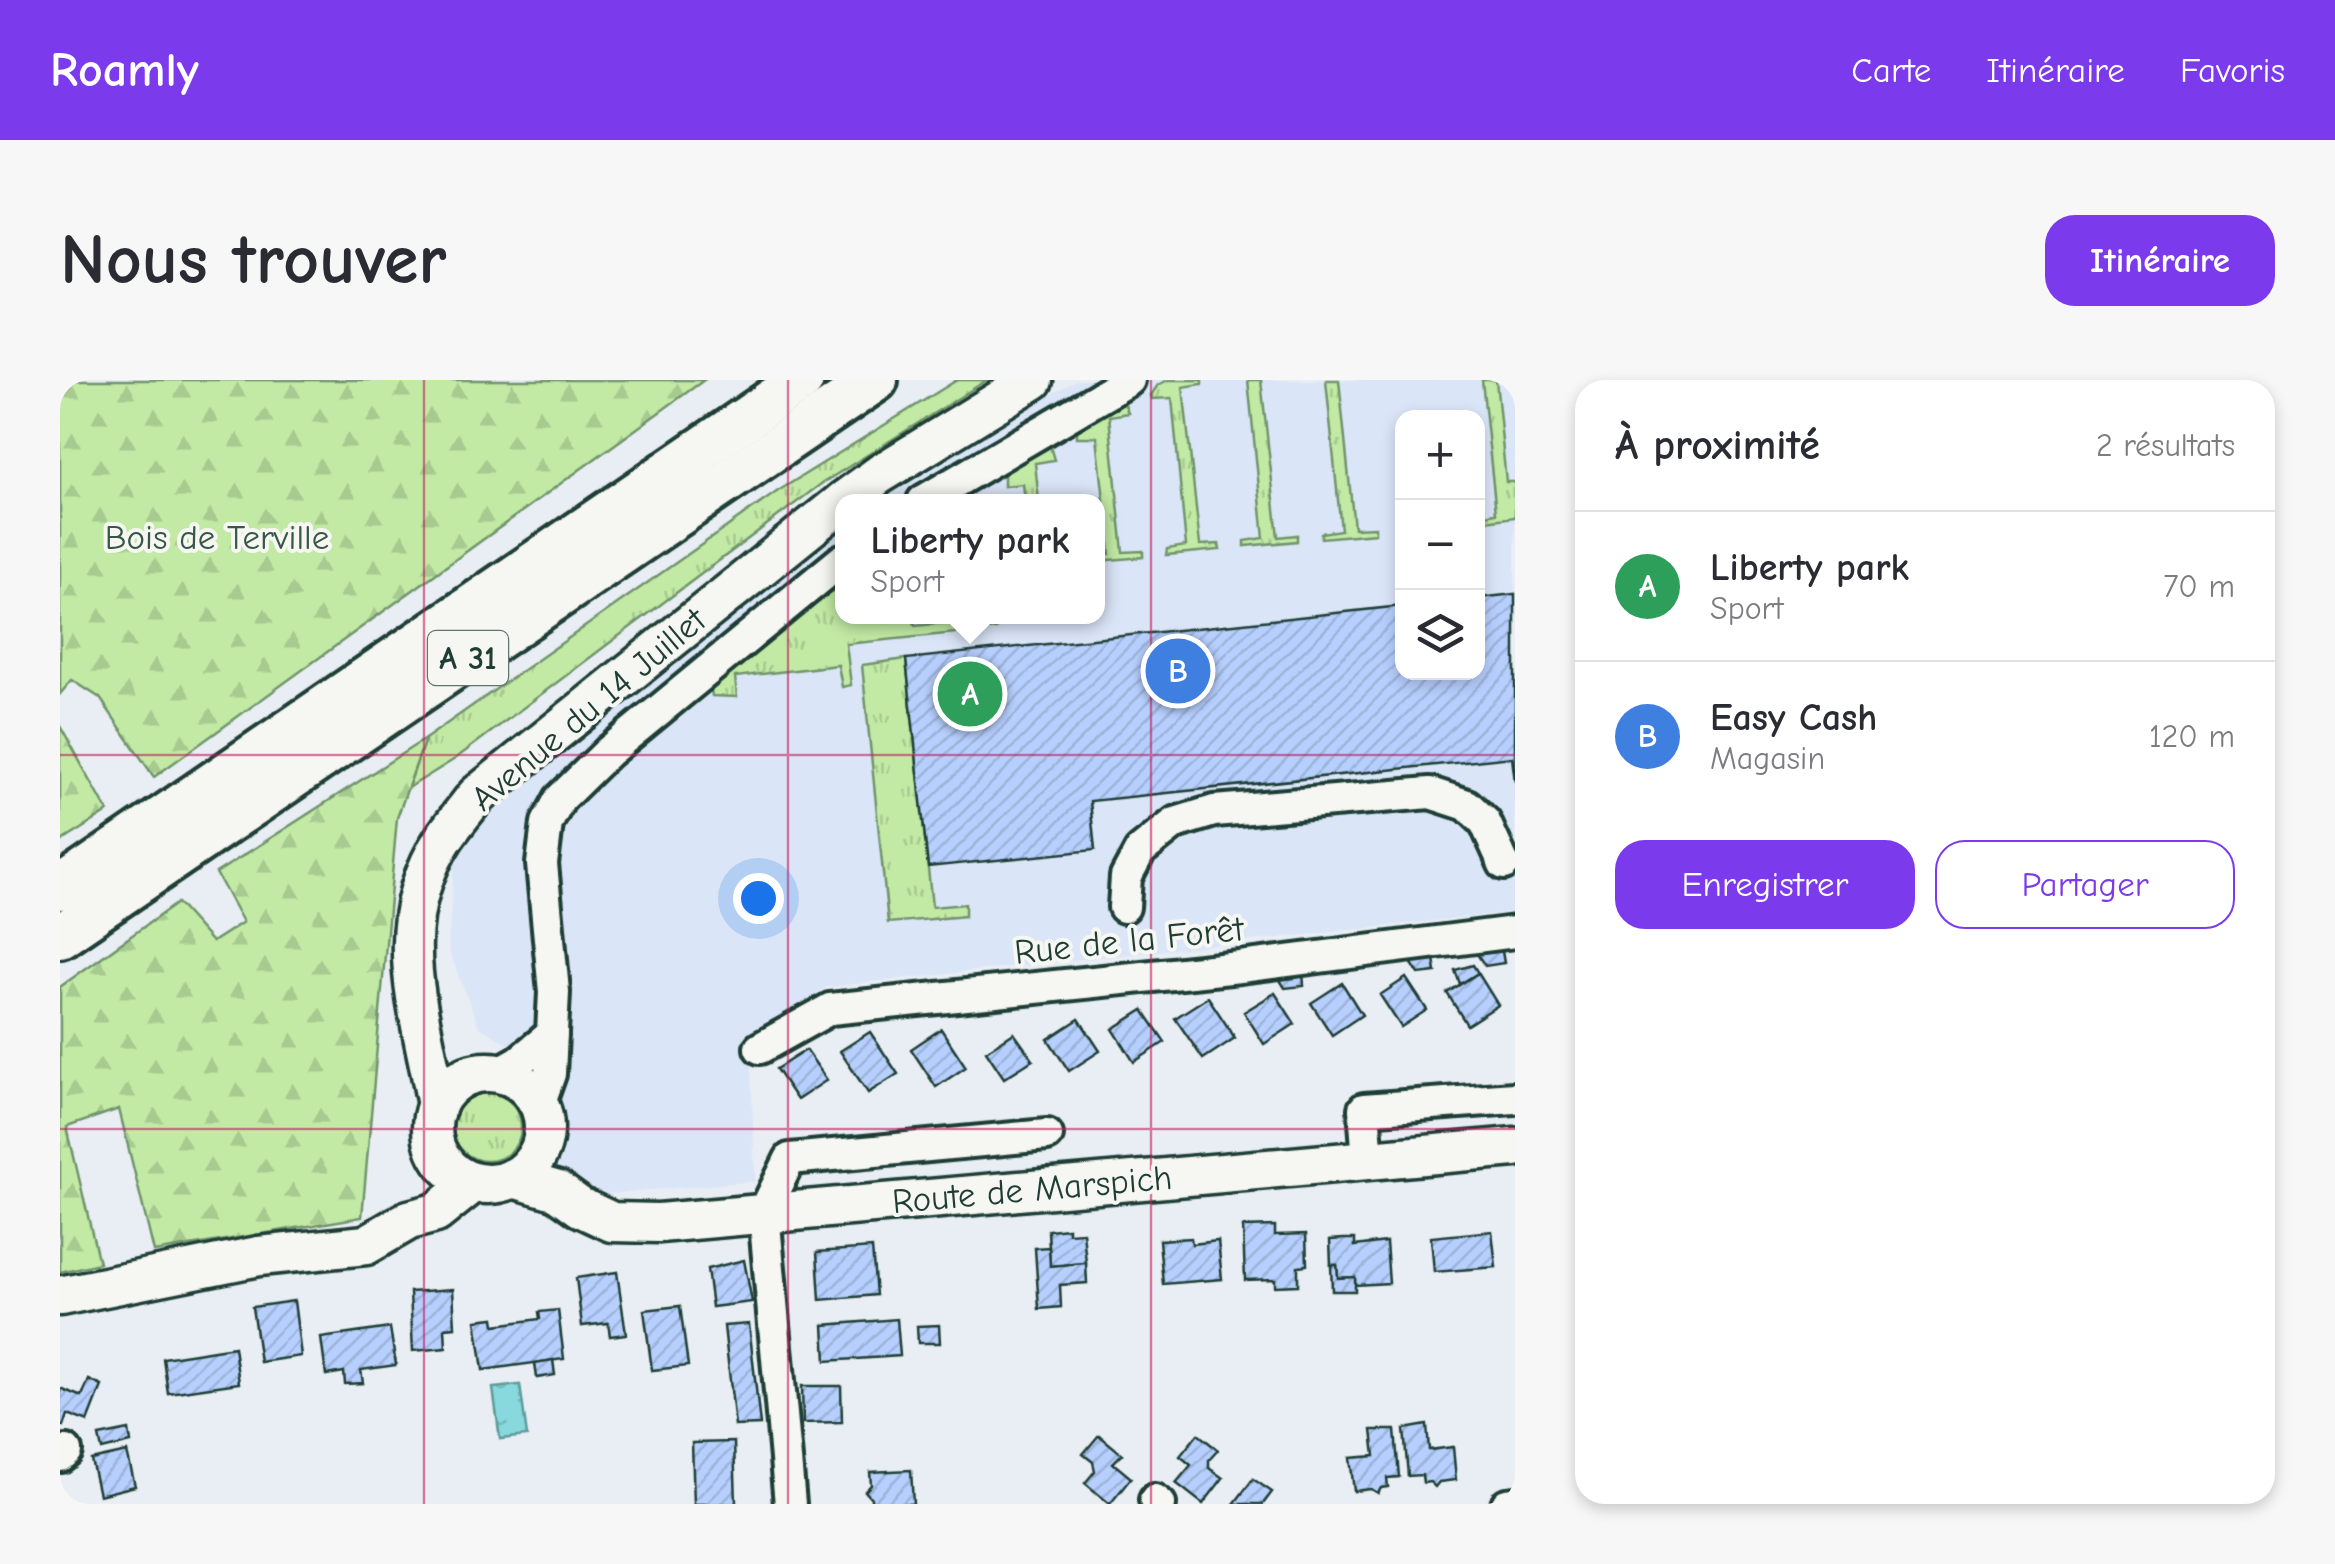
<!DOCTYPE html>
<html lang="fr">
<head>
<meta charset="utf-8">
<style>
  body { margin:0; font-family:"Comic Neue",sans-serif; background:#f7f7f7; color:#2b2b33 }
  .controls { position:absolute; right:30px; top:30px; display:grid; overflow:hidden; border-radius:20px; box-shadow:0 5px 15px #0003 }
  .controls button { width:90px; height:90px; display:grid; place-items:center; padding:0; border:0; border-bottom:2px solid #e1e1e2; background:#fff; color:#2b2b33; font:50px sans-serif }
  .you { position:absolute; left:698px; top:518px; width:35px; height:35px; margin:-25px; border:8px solid #fff; border-radius:50%; background:#1a73e8; box-shadow:0 0 0 15px #1a73e833 }
  .badge { display:grid; place-items:center; width:65px; height:65px; border-radius:50%; background:#7c3aed; color:#fff; font-size:32px; font-weight:700 }
  .pin { position:absolute; translate:-50% -50%; border:5px solid #fff; box-shadow:0 2px 10px #0006 }
  .popup { position:absolute; left:775px; top:114px; width:270px; height:130px; box-sizing:border-box; display:grid; place-content:center; border-radius:20px; background:#fff; filter:drop-shadow(0 2px 8px #0005); font-size:32px; white-space:nowrap; color:#7c7c81 }
  .popup b { font-size:38px; color:#2b2b33 }
  .popup::after { content:''; position:absolute; left:50%; top:100%; margin-left:-20px; border:20px solid transparent; border-top-color:#fff }
  .list { margin:0; padding:0; list-style:none }
  h2 { display:flex; justify-content:space-between; align-items:center; height:130px; margin:0; padding:0 40px; font-size:42px }
  h2 small { font-size:32px; font-weight:400; color:#7c7c81 }
  .list li { display:grid; grid-template-columns:65px 1fr auto; gap:30px; align-items:center; box-sizing:border-box; height:150px; padding:0 40px; border-top:2px solid #e1e1e2 }
  .list b { display:block; font-size:38px; white-space:nowrap }
  .list p { margin:0; font-size:32px; white-space:nowrap; color:#7c7c81 }
  .list em { font-size:32px; font-style:normal; color:#7c7c81 }
  .actions { display:flex; gap:20px; padding:30px 40px }
  .actions a { flex:1; padding:22px 0; border:2px solid #7c3aed; border-radius:30px; text-align:center; font-size:35px; color:#7c3aed }
  .actions .main { background:#7c3aed; color:#fff }
  .icon { flex:none; width:55px; height:55px; fill:none; stroke:currentColor; stroke-width:2; stroke-linecap:round; stroke-linejoin:round }
  .map { position:relative; flex:none; width:1455px; height:1124px; overflow:hidden; border-radius:30px }
  header { display:flex; align-items:center; gap:60px; box-sizing:border-box; height:140px; padding:0 50px; background:#7c3aed; color:#fff }
  header strong { font-size:48px }
  nav { display:flex; gap:55px; margin-inline-start:auto; font-size:35px }
  .intro { display:flex; align-items:center; justify-content:space-between; box-sizing:border-box; height:240px; padding:0 60px }
  h1 { margin:0; font-size:70px }
  .button { padding:25px 45px; border-radius:30px; background:#7c3aed; color:#fff; font-size:35px; font-weight:700 }
  main { display:flex; gap:60px; padding:0 60px }
  aside { flex:1; background:#fff; border-radius:30px; box-shadow:0 5px 15px #0003 }
  .map>svg:first-child { display:block }
  .built { fill:#dae5f7; fill-rule:evenodd }
  .grass { fill:url(#grass-tufts); stroke:#70946c; stroke-width:2.5 }
  .forest { fill:url(#forest-firs); stroke:#70946c; stroke-width:2.5 }
  .water { fill:url(#water-ripples); stroke:#5d9b99; stroke-width:2.5 }
  .building { fill:url(#building-hatch); stroke:#1f3d34; stroke-width:2.5 }
  .lines { fill:none; stroke-linecap:round; stroke-linejoin:round }
  .minor-casing { stroke:#1f3d34; stroke-width:38 }
  .major-casing { stroke:#1f3d34; stroke-width:45 }
  .highway-casing { stroke:#1f3d34; stroke-width:50 }
  .minor { stroke:#f6f6f2; stroke-width:30 }
  .major { stroke:#f6f6f2; stroke-width:38 }
  .highway { stroke:#f6f6f2; stroke-width:42 }
  .grid { fill:none; stroke:#c2185b; stroke-width:2.5; stroke-opacity:0.55 }
  .labels { text-anchor:middle; stroke-width:8; stroke-linejoin:round; paint-order:stroke }
  .shield { fill:#f6f6f2; stroke:#60746d; stroke-width:2.5 }
  .shield-label { font-size:32px; font-weight:bold; fill:#1f3d34 }
  .park-label { font-size:35px; fill:#375745; stroke:#f6f6f2 }
  .street-label { font-size:35px; fill:#1f3d34; stroke:#f6f6f2 }
</style>
</head>
<body>
<header>
<strong>Roamly</strong>
<nav><a>Carte</a><a>Itinéraire</a><a>Favoris</a></nav>
</header>
<div class="intro"><h1>Nous trouver</h1><a class="button">Itinéraire</a></div>
<main>
<div class="map">
<svg width="1455" height="1124" viewBox="0 0 1455 1124">
  <defs>
    <pattern id="grass-tufts" width="24" height="20" patternUnits="userSpaceOnUse" patternTransform="scale(2.5)"><rect width="24" height="20" fill="#c2eaa5"/><path d="M3 7l-1-3M5 7V3M7 7l1-3M15 17l-1-3M17 17v-4M19 17l1-3" fill="none" stroke="#a6ca8f"/></pattern>
    <pattern id="forest-firs" width="22" height="20" patternUnits="userSpaceOnUse" patternTransform="scale(2.5)"><rect width="22" height="20" fill="#c2eaa5"/><path d="M5 1l3.5 6h-7zM16 11l3.5 6h-7z" fill="#a6ca8f"/></pattern>
    <pattern id="water-ripples" width="26" height="14" patternUnits="userSpaceOnUse" patternTransform="scale(2.5)"><rect width="26" height="14" fill="#87d9dd"/><path d="M2 4q2-2 4 0t4 0M15 11q2-2 4 0t4 0" fill="none" stroke="#74bbbe"/></pattern>
    <pattern id="building-hatch" width="6" height="6" patternUnits="userSpaceOnUse" patternTransform="scale(2.5)"><rect width="6" height="6" fill="#b7cffe"/><path d="M-1 1l2-2M0 6l6-6M5 7l2-2" fill="none" stroke="#9db3da"/></pattern>
  </defs>
  <rect width="100%" height="100%" fill="#e9eef4"/>
  <filter id="ink" filterUnits="userSpaceOnUse"><feTurbulence type="fractalNoise" baseFrequency=".01" numOctaves="2"/><feDisplacementMap in="SourceGraphic" scale="20" xChannelSelector="R" yChannelSelector="G"/><feConvolveMatrix kernelMatrix="1 2 1 2 8 2 1 2 1" color-interpolation-filters="sRGB"/></filter>
  <g filter="url(#ink)">
    <path class="built" d="M1016,0H1455V532L767,607L690,659L695,801L491,819L500,693L419,647L388,569L394,482L458,396L782,135V236H1038V121H803ZM1342,38H1418V292H1342Z"/>
    <g class="grass">
      <polygon points="897,0 927,0 761,104 395,379 348,408 365,359 718,111"/>
      <polygon points="1108,0 1142,0 1142,4 1123,7 1140,165 1159,164 1160,170 1106,175 1107,169 1126,166 1112,18 1092,19 1091,15 1098,5"/>
      <polygon points="1188,0 1201,0 1218,157 1237,155 1237,161 1185,166 1185,161 1204,158"/>
      <polygon points="1266,0 1279,0 1294,148 1315,147 1315,153 1261,158 1261,153 1281,150"/>
      <polygon points="1422,0 1436,0 1446,102 1455,102 1455,137 1418,142 1418,136 1436,133"/>
      <polygon points="1060,21 1064,22 1068,33 1049,36 1063,172 1083,171 1083,177 1038,181 1038,176 1050,174 1037,57 1017,57 1017,45"/>
      <polygon points="990,66 994,80 975,83 979,121 965,121 963,104 944,106 944,89 981,67"/>
      <polygon points="782,200 782,236 853,237 855,246 935,238 936,249 786,264 791,305 782,307 778,285 675,297 677,317 652,316 651,309"/>
      <polygon points="846,279 872,527 905,524 905,536 828,543 802,285"/>
      <circle cx="427" cy="747" r="34"/>
    </g>
    <g class="forest">
      <polygon points="0,0 644,0 94,397 40,318 12,300 0,314"/>
      <polygon points="0,346 48,432 0,462"/>
      <polygon points="365,359 337,438 302,837 94,872 59,729 7,747 39,883 0,892 0,607 117,523 152,562 183,542 156,493"/>
    </g>
    <polygon class="water" points="460,1005 467,1056 440,1059 433,1008"/>
    <g class="building">
      <polygon points="1455,214 1455,402 1452,377 1030,421 1035,470 868,487 846,279 1342,226 1342,292 1418,292 1418,218"/>
      <polygon points="1442,571 1444,583 1425,586 1417,574"/>
      <polygon points="1374,578 1376,592 1359,594 1350,581"/>
      <polygon points="1413,585 1418,593 1400,604 1395,590"/>
      <polygon points="1243,592 1244,606 1225,608 1217,595"/>
      <polygon points="1418,593 1438,625 1407,645 1387,613"/>
      <polygon points="1346,598 1367,630 1341,647 1320,615"/>
      <polygon points="1282,603 1302,635 1272,655 1251,623"/>
      <polygon points="1215,613 1235,644 1204,664 1184,632"/>
      <polygon points="1148,617 1175,658 1143,679 1115,638"/>
      <polygon points="1083,630 1105,662 1074,682 1053,649"/>
      <polygon points="1019,639 1040,671 1009,691 988,659"/>
      <polygon points="881,649 906,687 876,707 851,669"/>
      <polygon points="810,652 838,694 808,713 780,671"/>
      <polygon points="954,653 973,680 944,698 926,671"/>
      <polygon points="746,670 767,700 737,720 716,689"/>
      <polygon points="1215,846 1215,855 1246,854 1247,885 1238,886 1238,905 1215,906 1215,899 1185,900 1183,847"/>
      <polygon points="1008,848 1008,853 1023,852 1026,883 990,886 988,850"/>
      <polygon points="1432,851 1436,887 1374,892 1371,857"/>
      <polygon points="1131,858 1132,864 1158,861 1162,899 1103,904 1099,860"/>
      <polygon points="1284,859 1295,859 1295,866 1326,862 1329,903 1295,905 1295,897 1278,898 1277,885 1271,885 1270,860"/>
      <polygon points="989,867 990,886 1026,883 1027,903 1000,905 1001,927 979,929 975,868"/>
      <polygon points="812,868 816,915 760,920 757,872"/>
      <polygon points="684,880 692,922 652,927 647,889"/>
      <polygon points="1271,885 1277,885 1278,898 1295,897 1295,911 1272,911"/>
      <polygon points="557,892 566,954 550,956 548,943 522,946 516,898"/>
      <polygon points="393,909 395,947 385,948 386,968 353,971 350,912"/>
      <polygon points="234,921 241,976 200,982 192,927"/>
      <polygon points="620,926 628,986 592,990 584,930"/>
      <polygon points="498,930 504,979 423,990 416,940 434,938 435,945 480,939 479,932"/>
      <polygon points="837,939 840,976 766,981 764,945"/>
      <polygon points="689,944 700,1045 675,1046 664,946"/>
      <polygon points="879,945 880,963 858,963 857,946"/>
      <polygon points="330,948 336,985 301,990 303,1003 285,1004 284,992 266,995 261,958"/>
      <polygon points="174,967 179,1003 108,1013 103,978"/>
      <polygon points="493,980 495,995 477,998 475,983"/>
      <polygon points="29,1000 42,1006 28,1042 7,1034 3,1046 0,1045 0,1008 22,1017"/>
      <polygon points="742,1006 781,1006 782,1042 743,1043"/>
      <polygon points="1367,1045 1369,1070 1393,1067 1396,1100 1379,1102 1375,1107 1370,1102 1363,1103 1362,1095 1348,1096 1344,1049"/>
      <polygon points="69,1050 71,1063 42,1070 39,1056"/>
      <polygon points="1312,1050 1335,1050 1339,1097 1327,1098 1328,1107 1321,1108 1318,1113 1311,1109 1294,1111 1290,1078 1315,1076"/>
      <polygon points="1138,1054 1158,1070 1149,1080 1149,1088 1163,1098 1143,1124 1116,1103 1131,1085 1120,1076"/>
      <polygon points="1039,1055 1062,1074 1053,1083 1071,1098 1050,1124 1025,1103 1035,1091 1033,1082 1023,1074"/>
      <polygon points="674,1062 676,1124 634,1124 632,1063"/>
      <polygon points="67,1072 75,1106 39,1115 31,1080"/>
      <polygon points="851,1090 853,1124 811,1124 811,1118 805,1111 811,1105 810,1092"/>
      <polygon points="1193,1099 1212,1112 1203,1124 1174,1124"/>
    </g>
    <g class="lines">
      <g class="minor-casing">
        <g id="minor">
          <polyline points="863,121 1069,0"/>
          <polyline points="1064,527 1066,497 1080,471 1115,443 1154,431 1370,413 1407,425 1425,442 1444,484"/>
          <polyline points="700,668 770,629 1180,587 1455,552"/>
          <polyline points="438,693 458,682 492,654"/>
          <polyline points="479,725 490,694 494,612 482,484 487,443 500,419 548,372 782,180"/>
          <polyline points="1308,780 1304,729 1454,718"/>
          <polyline points="0,1076 6,1071"/>
          <polyline points="1095,1120 1100,1124"/>
          <polyline points="730,1124 704,832 730,779 987,755"/>
          <polyline points="1447,1124 1455,1123"/>
        </g>
      </g>
      <g class="major-casing">
        <g id="major">
          <polyline points="783,121 820,94 973,0"/>
          <circle cx="428" cy="748" r="56"/>
          <path d="M377,726C361,631 326,547 384,458C394,443 406,429 417,415L782,122"/>
          <polyline points="453,798 498,811 520,827 552,842 599,843 1455,767"/>
          <polyline points="0,916 199,876 306,865 349,840 376,833 412,804"/>
        </g>
      </g>
      <g class="highway-casing">
        <g id="highway">
          <polyline points="0,508 742,0"/>
          <polyline points="0,556 816,0"/>
        </g>
      </g>
      <use href="#minor" class="minor"/>
      <use href="#major" class="major"/>
      <use href="#highway" class="highway"/>
    </g>
  </g>
  <path class="grid" d="M364,0V1124M728,0V1124M1091,0V1124M0,375H1455M0,749H1455"/>
  <g class="labels">
    <rect class="shield" x="368" y="251" width="80" height="54" rx="8"/>
    <g class="shield-label">
      <text x="408" y="289">A 31</text>
    </g>
    <g class="park-label">
      <text x="157" y="169">Bois de Terville</text>
    </g>
    <g class="street-label">
      <text transform="translate(528 329) rotate(-40)" y="12">Avenue du 14 Juillet</text>
      <text transform="translate(1069 560) rotate(-6)" y="12">Rue de la Forêt</text>
      <text transform="translate(972 809) rotate(-5)" y="12">Route de Marspich</text>
    </g>
  </g>
</svg>
<div class="controls">
<button>+</button>
<button>−</button>
<button><svg class="icon" aria-label="layers" viewBox="0 0 24 24"><path d="M12 4l9 5-9 5-9-5zM3 14l9 5 9-5"/></svg></button>
</div>
<div class="you"></div>
<div class="pin badge" style="left:910px;top:314px;background:#2e9e5b">A</div>
<div class="popup"><b>Liberty park</b>Sport</div>
<div class="pin badge" style="left:1118px;top:291px;background:#3f7fe0">B</div>
</div>
<aside>
<h2>À proximité<small>2 résultats</small></h2>
<ul class="list">
<li><span class="badge" style="background:#2e9e5b">A</span><div><b>Liberty park</b><p>Sport</p></div><em>70 m</em></li>
<li><span class="badge" style="background:#3f7fe0">B</span><div><b>Easy Cash</b><p>Magasin</p></div><em>120 m</em></li>
</ul>
<div class="actions"><a class="main">Enregistrer</a><a>Partager</a></div>
</aside>
</main>
</body>
</html>
